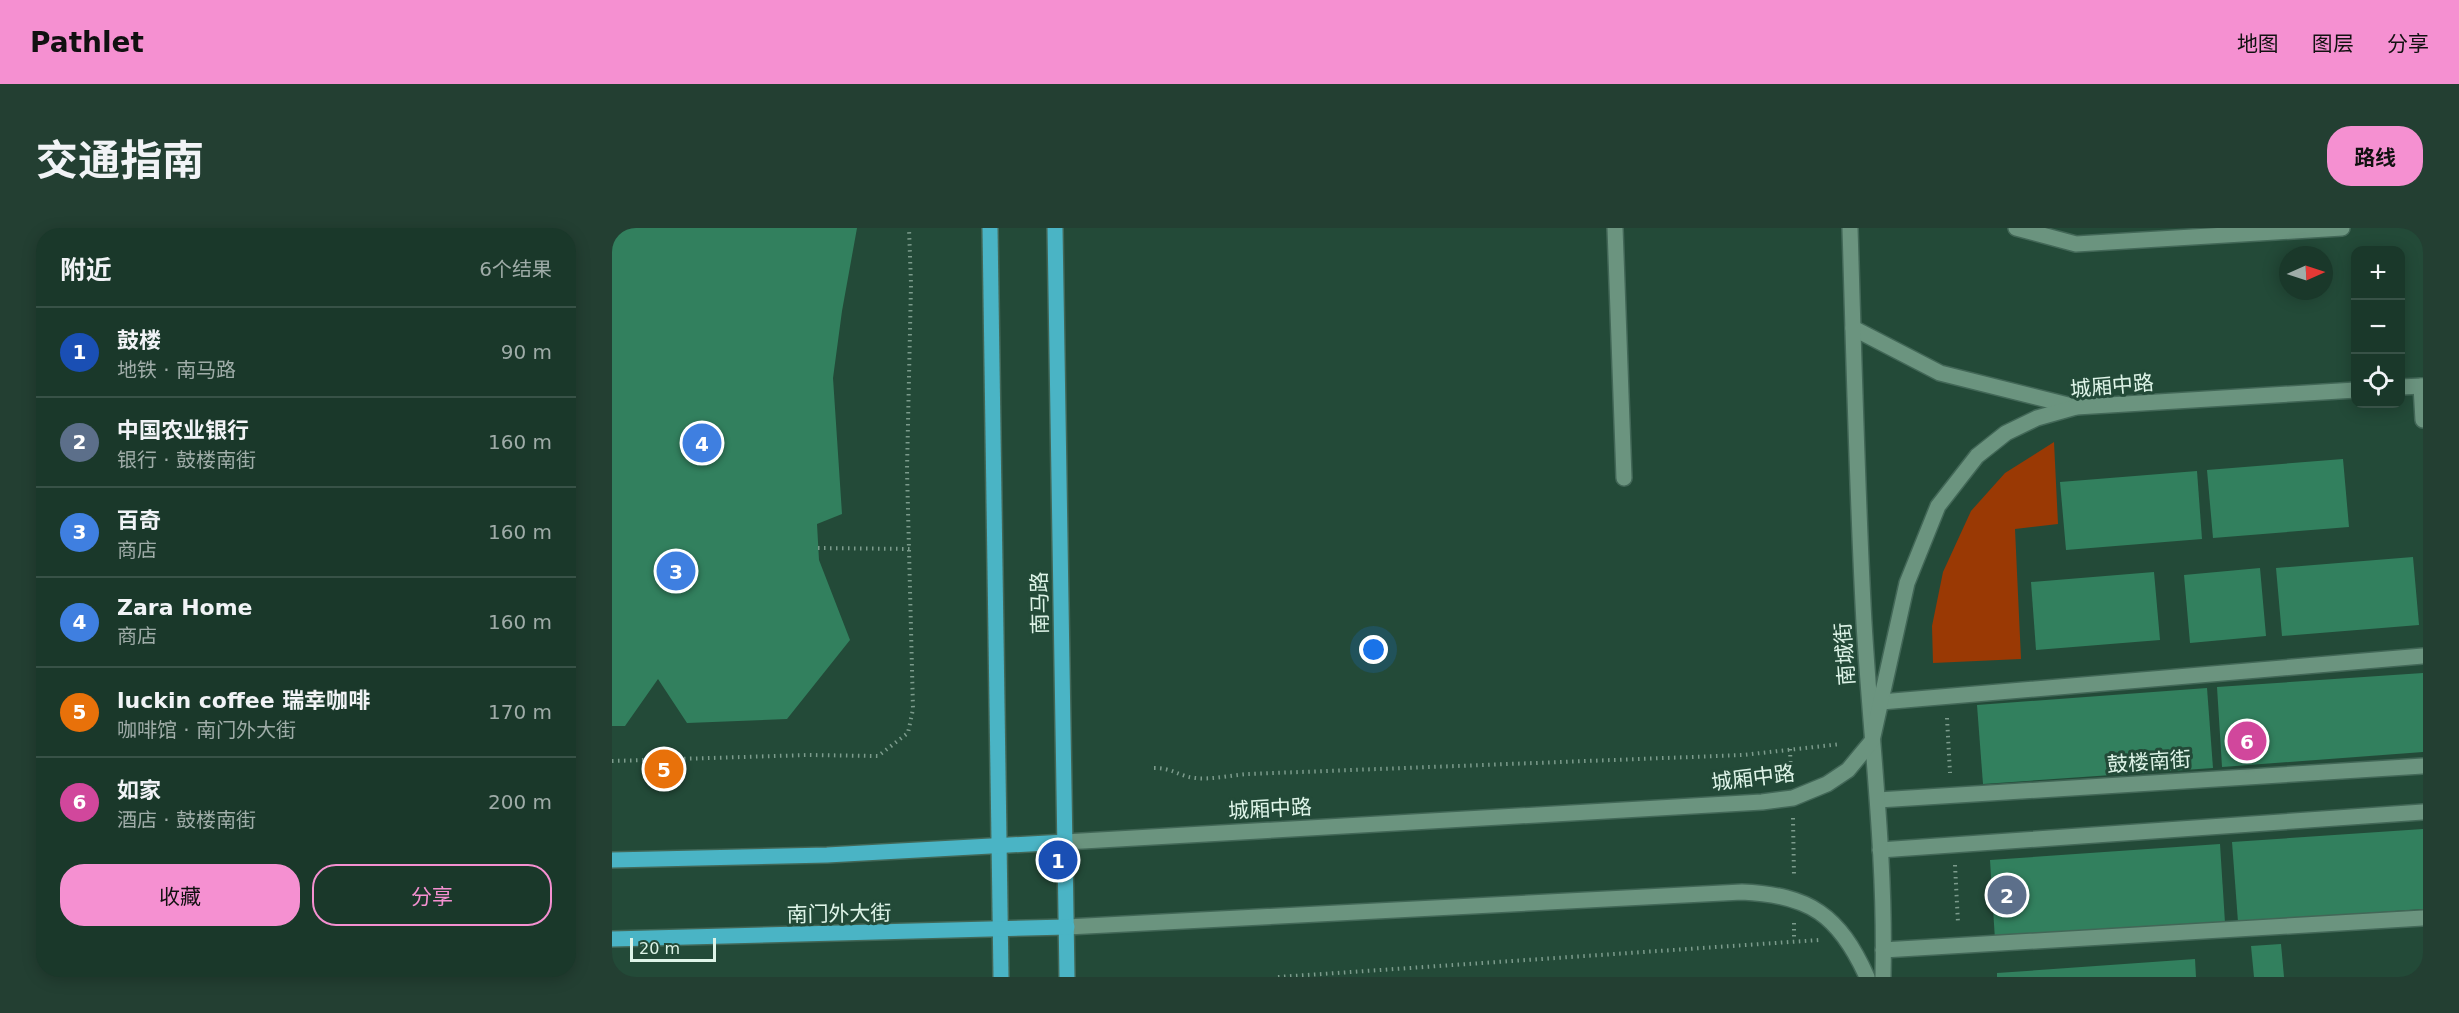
<!DOCTYPE html>
<html lang="zh">
<head>
<meta charset="utf-8">
<style>
  body { margin:0; font-family:"DejaVu Sans","Noto Sans SC",sans-serif; background:#233f32; color:#f1f3f6 }
  .controls { position:absolute; right:18px; top:18px; display:grid; overflow:hidden; border-radius:12px; box-shadow:0 3px 15px #0003 }
  .controls button { width:54px; height:54px; display:grid; place-items:center; padding:0; border:0; border-bottom:2px solid #385247; background:#1a382a; color:#f1f3f6; font:30px sans-serif }
  .compass { position:absolute; left:1667px; top:18px; width:54px; height:54px; border-radius:50%; background:#1a382a; box-shadow:0 3px 15px #0003; rotate:87deg }
  .scale { position:absolute; left:18px; bottom:15px; width:86px; box-sizing:border-box; padding-left:6px; border:3px solid #def4e8; border-top:0; font-size:16px; line-height:21px; white-space:nowrap; color:#def4e8; -webkit-text-stroke:4px #234a38; paint-order:stroke }
  .you { position:absolute; left:762px; top:422px; width:21px; height:21px; margin:-15px; border:4px solid #fff; border-radius:50%; background:#1a73e8; box-shadow:0 0 0 9px #1a73e833 }
  .badge { display:grid; place-items:center; width:39px; height:39px; border-radius:50%; background:#f590d1; color:#fff; font-size:20px; font-weight:700 }
  .pin { position:absolute; translate:-50% -50%; border:3px solid #fff; box-shadow:0 2px 6px #0006 }
  .list { margin:0; padding:0; list-style:none }
  h2 { display:flex; justify-content:space-between; align-items:center; height:78px; margin:0; padding:0 24px; font-size:26px }
  h2 small { font-size:20px; font-weight:400; color:#9faca8 }
  .list li { display:grid; grid-template-columns:39px 1fr auto; gap:18px; align-items:center; box-sizing:border-box; height:90px; padding:0 24px; border-top:2px solid #385247 }
  .list b { display:block; font-size:22px; white-space:nowrap }
  .list p { margin:0; font-size:20px; white-space:nowrap; color:#9faca8 }
  .list em { font-size:20px; font-style:normal; color:#9faca8 }
  .actions { display:flex; gap:12px; padding:18px 24px }
  .actions a { flex:1; padding:14px 0; border:2px solid #f590d1; border-radius:24px; text-align:center; font-size:21px; color:#f590d1 }
  .actions .main { background:#f590d1; color:#111 }
  .icon { flex:none; width:33px; height:33px; fill:none; stroke:currentColor; stroke-width:2; stroke-linecap:round; stroke-linejoin:round }
  .map { position:relative; flex:none; width:1811px; height:749px; overflow:hidden; border-radius:24px }
  header { display:flex; align-items:center; gap:36px; box-sizing:border-box; height:84px; padding:0 30px; background:#f590d1; color:#111 }
  header strong { font-size:28px }
  nav { display:flex; gap:33px; margin-inline-start:auto; font-size:21px }
  .intro { display:flex; align-items:center; justify-content:space-between; box-sizing:border-box; height:144px; padding:0 36px }
  h1 { margin:0; font-size:42px }
  .button { padding:15px 27px; border-radius:24px; background:#f590d1; color:#111; font-size:21px; font-weight:700 }
  main { display:flex; gap:36px; padding:0 36px }
  aside { flex:1; background:#1a382a; border-radius:24px; box-shadow:0 3px 15px #0003 }
  .map>svg:first-child { display:block }
  .green { fill:#9a3904 }
  .building { fill:#32805e }
  .lines { fill:none; stroke-linecap:round; stroke-linejoin:round }
  .lane-casing { stroke:#426757; stroke-width:18 }
  .street-casing { stroke:#426757; stroke-width:18 }
  .secondary-casing { stroke:#426757; stroke-width:18 }
  .primary-casing { stroke:#426757; stroke-width:18 }
  .path { stroke:#7c9b8c; stroke-width:4; stroke-dasharray:1.5 4.5; stroke-linecap:butt }
  .lane { stroke:#6b947f; stroke-width:15 }
  .street { stroke:#6b947f; stroke-width:15 }
  .secondary { stroke:#6b947f; stroke-width:15 }
  .primary { stroke:#4ab4c5; stroke-width:15 }
  .labels { text-anchor:middle; stroke-width:6; stroke-linejoin:round; paint-order:stroke }
  .street-label { font-size:21px; fill:#def4e8; stroke:#234a38 }
</style>
</head>
<body>
<header>
<strong>Pathlet</strong>
<nav><a>地图</a><a>图层</a><a>分享</a></nav>
</header>
<div class="intro"><h1>交通指南</h1><a class="button">路线</a></div>
<main>
<aside>
<h2>附近<small>6个结果</small></h2>
<ul class="list">
<li><span class="badge" style="background:#1a4fb4">1</span><div><b>鼓楼</b><p>地铁 · 南马路</p></div><em>90 m</em></li>
<li><span class="badge" style="background:#5c6f8a">2</span><div><b>中国农业银行</b><p>银行 · 鼓楼南街</p></div><em>160 m</em></li>
<li><span class="badge" style="background:#3f7fe0">3</span><div><b>百奇</b><p>商店</p></div><em>160 m</em></li>
<li><span class="badge" style="background:#3f7fe0">4</span><div><b>Zara Home</b><p>商店</p></div><em>160 m</em></li>
<li><span class="badge" style="background:#e8710a">5</span><div><b>luckin coffee 瑞幸咖啡</b><p>咖啡馆 · 南门外大街</p></div><em>170 m</em></li>
<li><span class="badge" style="background:#d1479c">6</span><div><b>如家</b><p>酒店 · 鼓楼南街</p></div><em>200 m</em></li>
</ul>
<div class="actions"><a class="main">收藏</a><a>分享</a></div>
</aside>
<div class="map">
<svg width="1811" height="749" viewBox="0 0 1811 749">
  <rect width="100%" height="100%" fill="#234a38"/>
  <polygon class="green" points="1442,214 1446,296 1403,301 1409,431 1321,435 1320,398 1331,344 1359,283 1393,245"/>
  <g class="building">
    <polygon points="0,0 245,0 230,83 221,150 230,286 205,296 207,332 238,412 175,491 75,495 46,451 13,498 0,498"/>
    <polygon points="1731,231 1737,299 1601,310 1595,242"/>
    <polygon points="1585,243 1590,311 1454,322 1448,254"/>
    <polygon points="1801,329 1807,397 1670,408 1664,340"/>
    <polygon points="1648,340 1654,408 1578,415 1572,347"/>
    <polygon points="1542,344 1548,412 1424,422 1419,354"/>
    <polygon points="1811,445 1811,524 1610,539 1605,459"/>
    <polygon points="1595,460 1601,540 1371,556 1365,477"/>
    <polygon points="1811,601 1811,681 1626,694 1620,614"/>
    <polygon points="1608,616 1613,695 1383,712 1378,632"/>
    <polygon points="1669,716 1672,749 1642,749 1639,718"/>
    <polygon points="1583,731 1584,749 1385,749 1385,745"/>
  </g>
  <g class="lines">
    <g class="lane-casing">
      <g id="lane">
        <polyline points="1241,100 1328,145 1464,179"/>
        <polyline points="1809,158 1811,192"/>
        <polyline points="1269,474 1811,428"/>
        <polyline points="1271,722 1811,690"/>
      </g>
    </g>
    <g class="street-casing">
      <g id="street">
        <polyline points="1003,0 1012,250"/>
        <polyline points="1404,0 1464,16 1730,0"/>
        <polyline points="1266,572 1811,538"/>
        <polyline points="1268,622 1811,584"/>
      </g>
    </g>
    <g class="secondary-casing">
      <g id="secondary">
        <path d="M1238,0C1242,132 1245,264 1252,395C1259,513 1274,631 1271,749"/>
        <polyline points="1788,159 1811,158"/>
        <polyline points="453,614 1150,574 1181,570 1215,556 1236,542 1260,513 1295,355 1326,278 1365,228 1394,205 1425,190 1464,179 1744,162"/>
        <path d="M455,699L1130,664C1198,667 1227,687 1255,749"/>
      </g>
    </g>
    <g class="primary-casing">
      <g id="primary">
        <polyline points="378,0 389,749"/>
        <polyline points="443,0 455,749"/>
        <polyline points="0,632 215,627 453,614"/>
        <polyline points="0,711 455,699"/>
      </g>
    </g>
    <g class="path">
      <polyline points="206,320 298,321"/>
      <polyline points="1335,490 1338,545"/>
      <polyline points="1178,521 1179,547"/>
      <polyline points="0,533 196,527 266,528 296,505 301,481 295,242 299,56 297,0"/>
      <path d="M542,540C561,540 566,548 583,550C600,552 619,547 636,546L1131,527L1229,516"/>
      <polyline points="1181,590 1182,649"/>
      <polyline points="1343,637 1346,695"/>
      <polyline points="1182,695 1182,712"/>
      <polyline points="666,749 1207,712"/>
    </g>
    <use href="#lane" class="lane"/>
    <use href="#street" class="street"/>
    <use href="#secondary" class="secondary"/>
    <use href="#primary" class="primary"/>
  </g>
  <g class="labels">
    <g class="street-label">
      <text transform="translate(1500 158) rotate(-5)" y="7">城厢中路</text>
      <text transform="translate(428 375) rotate(-91)" y="7">南马路</text>
      <text transform="translate(1233 426) rotate(-94)" y="7">南城街</text>
      <text transform="translate(1537 534) rotate(-4)" y="7">鼓楼南街</text>
      <text transform="translate(1141 550) rotate(-7)" y="7">城厢中路</text>
      <text transform="translate(658 581) rotate(-3)" y="7">城厢中路</text>
      <text transform="translate(227 686) rotate(-1)" y="7">南门外大街</text>
    </g>
  </g>
</svg>
<div class="controls">
<button>+</button>
<button>−</button>
<button><svg class="icon" aria-label="locate" viewBox="0 0 24 24"><circle cx="12" cy="12" r="6"/><path d="M12 2v4M12 18v4M2 12h4M18 12h4"/></svg></button>
</div>
<svg class="compass" viewBox="-18 -18 36 36"><path d="M0-13l5 13h-10z" fill="#e53935"/><path d="M0 13l5-13h-10z" fill="#9faca8"/></svg>
<div class="scale">20 m</div>
<div class="you"></div>
<div class="pin badge" style="left:446px;top:632px;background:#1a4fb4">1</div>
<div class="pin badge" style="left:1395px;top:667px;background:#5c6f8a">2</div>
<div class="pin badge" style="left:64px;top:343px;background:#3f7fe0">3</div>
<div class="pin badge" style="left:90px;top:215px;background:#3f7fe0">4</div>
<div class="pin badge" style="left:52px;top:541px;background:#e8710a">5</div>
<div class="pin badge" style="left:1635px;top:513px;background:#d1479c">6</div>
</div>
</main>
</body>
</html>
